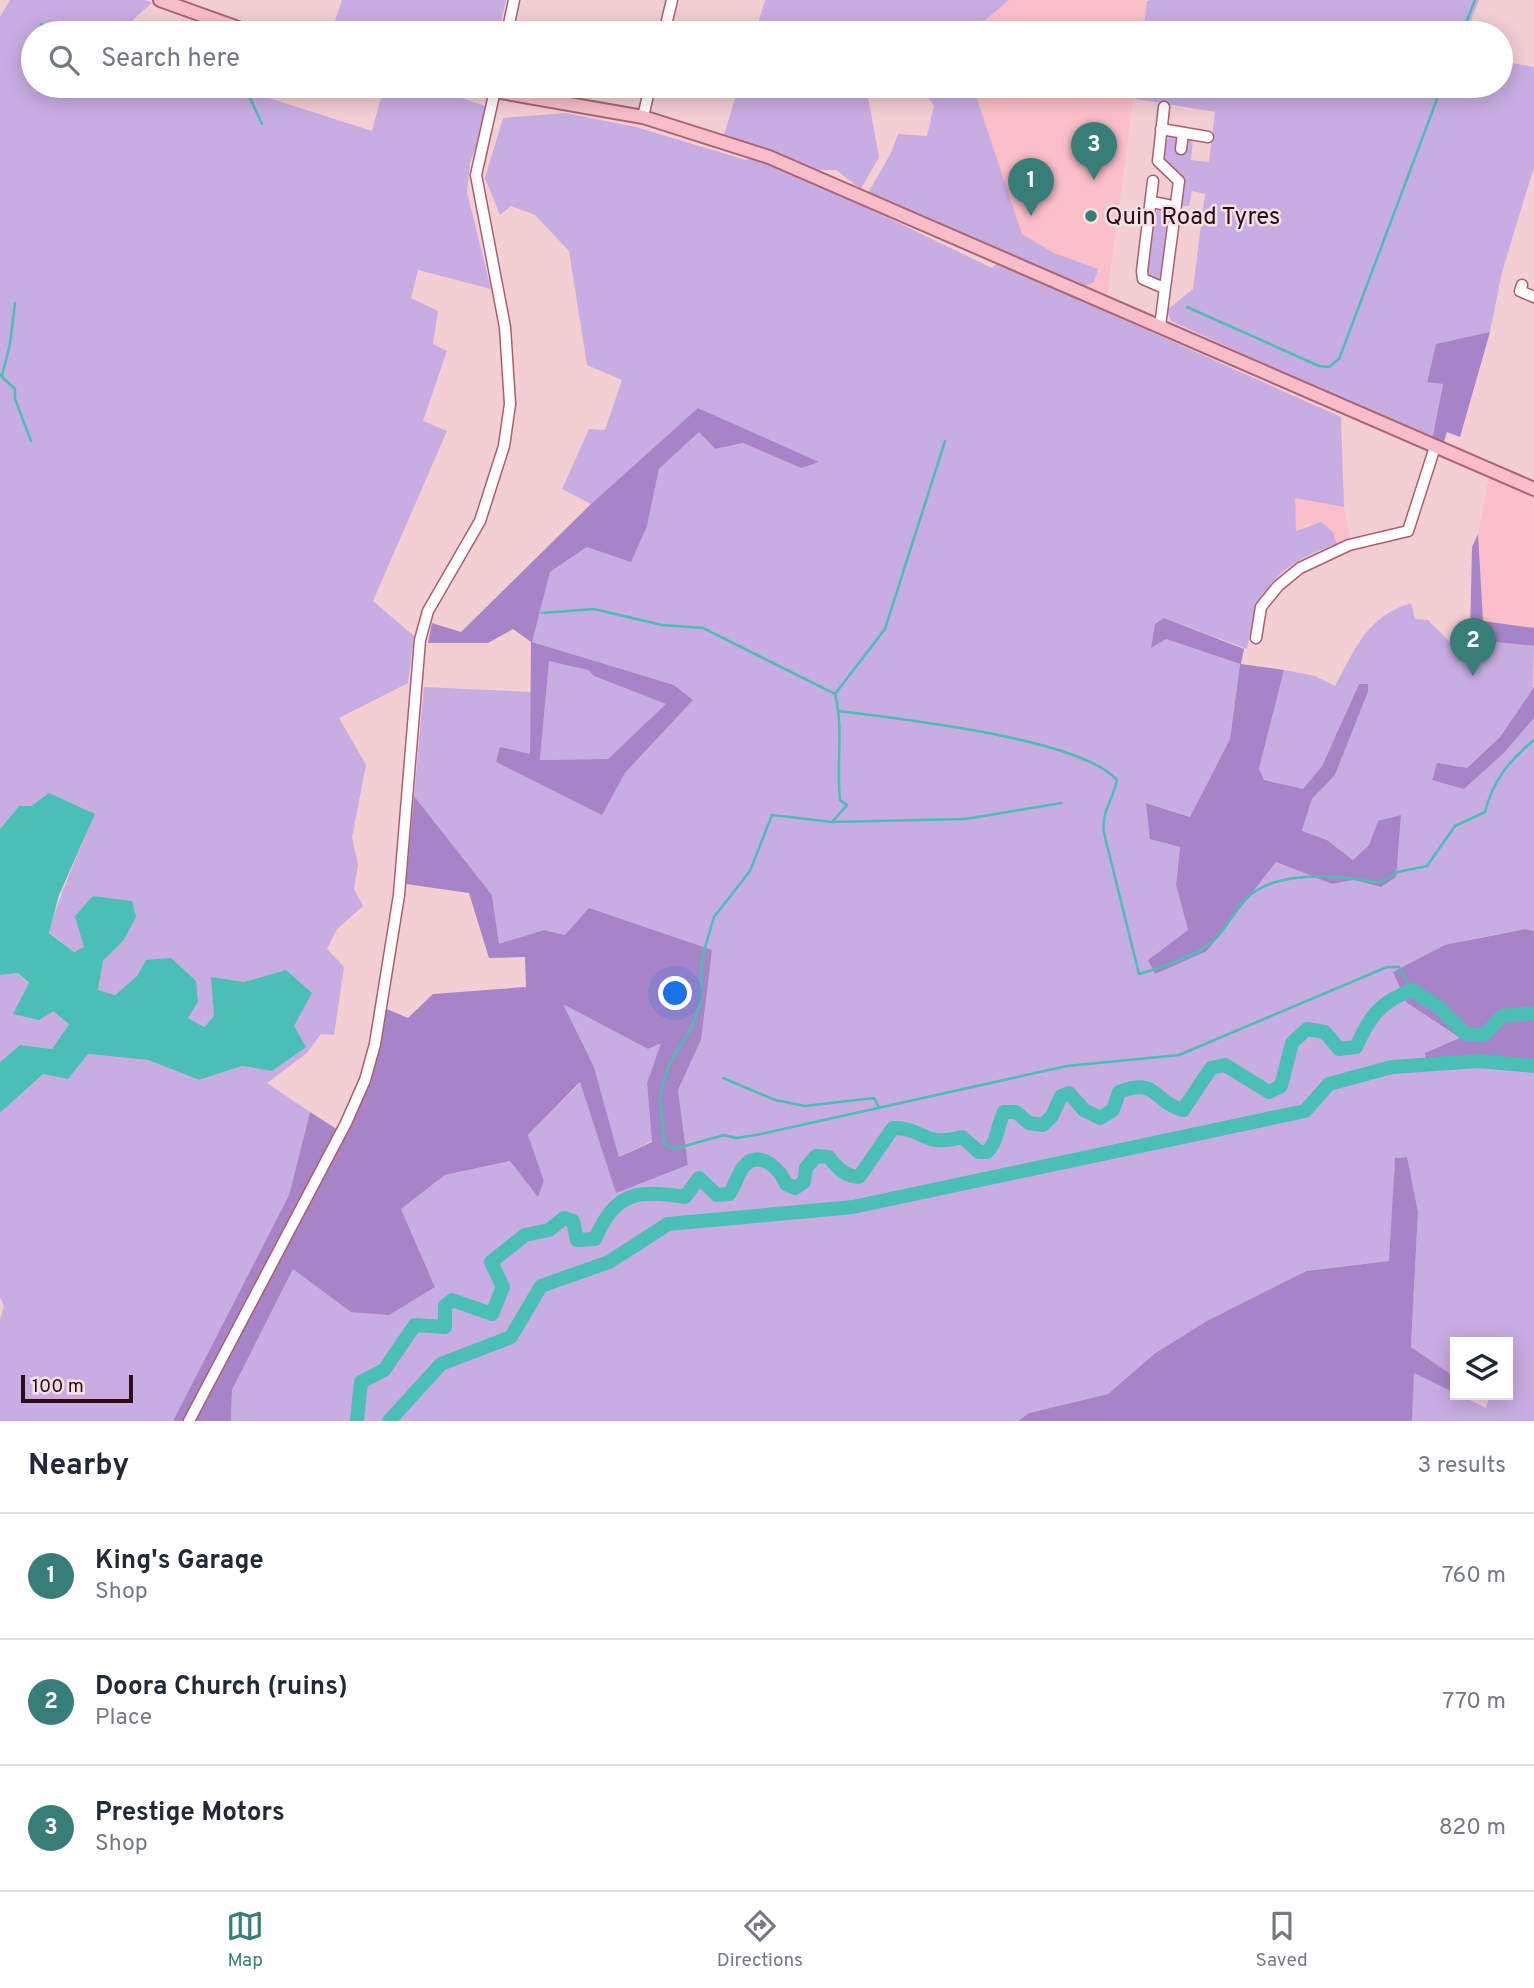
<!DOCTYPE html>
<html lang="en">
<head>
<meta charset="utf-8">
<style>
  body { margin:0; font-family:Overpass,sans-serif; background:#f2f2f3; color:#1f2937 }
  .controls { position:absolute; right:21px; bottom:21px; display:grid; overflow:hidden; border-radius:0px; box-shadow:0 4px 18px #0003 }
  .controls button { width:63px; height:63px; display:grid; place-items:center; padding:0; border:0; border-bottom:2px solid #e0e1e3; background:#fff; color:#1f2937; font:35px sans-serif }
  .scale { position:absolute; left:21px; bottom:18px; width:112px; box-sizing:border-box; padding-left:7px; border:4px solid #2d0d15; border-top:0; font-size:19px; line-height:24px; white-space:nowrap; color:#2d0d15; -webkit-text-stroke:5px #f4e1e3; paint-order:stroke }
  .you { position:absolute; left:676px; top:994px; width:24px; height:24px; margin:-18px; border:5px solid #fff; border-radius:50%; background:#1a73e8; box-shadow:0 0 0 10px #1a73e833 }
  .badge { display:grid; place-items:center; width:46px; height:46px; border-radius:50%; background:#377e78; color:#fff; font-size:23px; font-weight:700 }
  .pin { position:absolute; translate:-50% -58px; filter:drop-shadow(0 2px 4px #0008) }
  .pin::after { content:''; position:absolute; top:37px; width:24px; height:21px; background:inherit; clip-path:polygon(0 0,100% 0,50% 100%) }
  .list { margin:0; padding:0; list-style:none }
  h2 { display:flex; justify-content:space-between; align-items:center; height:91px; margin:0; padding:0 28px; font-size:30px }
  h2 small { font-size:23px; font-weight:400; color:#747a83 }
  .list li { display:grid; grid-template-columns:46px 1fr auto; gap:21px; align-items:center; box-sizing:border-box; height:126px; padding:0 28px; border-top:2px solid #e0e1e3 }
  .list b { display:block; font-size:26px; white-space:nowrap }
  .list p { margin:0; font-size:23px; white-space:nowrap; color:#747a83 }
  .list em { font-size:23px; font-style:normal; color:#747a83 }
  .icon { flex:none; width:38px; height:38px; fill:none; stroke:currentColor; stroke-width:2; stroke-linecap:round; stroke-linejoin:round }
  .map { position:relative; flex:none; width:1534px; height:1421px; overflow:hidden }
  .search { position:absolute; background:#fff; box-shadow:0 4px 18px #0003; left:21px; right:21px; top:21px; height:77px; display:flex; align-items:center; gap:18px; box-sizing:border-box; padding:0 24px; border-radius:38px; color:#747a83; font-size:26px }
  .sheet { height:469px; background:#fff }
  nav { display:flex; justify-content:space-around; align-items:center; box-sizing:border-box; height:98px; border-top:2px solid #e0e1e3; background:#fff; font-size:19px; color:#747a83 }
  nav a { display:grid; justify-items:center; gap:4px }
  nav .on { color:#377e78 }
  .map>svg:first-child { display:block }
  .built { fill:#fbbfc9 }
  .green { fill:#c8ade2 }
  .forest { fill:#a784c7; fill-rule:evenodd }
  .water { fill:#4bbeb5 }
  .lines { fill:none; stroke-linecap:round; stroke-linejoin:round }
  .stream { stroke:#4bbeb5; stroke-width:2.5 }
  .river { stroke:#4bbeb5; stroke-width:14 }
  .minor-casing { stroke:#af5d6e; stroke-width:13 }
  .major-casing { stroke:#ad6473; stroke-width:16 }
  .minor { stroke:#fff; stroke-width:10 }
  .major { stroke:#f7bec9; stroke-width:12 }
  .poi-dot { fill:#377e78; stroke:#f4e1e3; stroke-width:2.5 }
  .labels { text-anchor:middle; stroke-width:5; stroke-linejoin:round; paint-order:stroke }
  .poi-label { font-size:24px; fill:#2d0d15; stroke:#f4e1e3; text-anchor:start }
</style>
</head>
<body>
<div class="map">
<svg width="1534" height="1421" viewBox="0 0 1534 1421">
  <rect width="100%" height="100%" fill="#f3ced3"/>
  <g class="built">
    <polygon points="1009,0 1145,0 1147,1 1142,33 970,33"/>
    <polygon points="972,86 1135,86 1107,297 1082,287 1098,269 1054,253 1022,234"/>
    <polygon points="1489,477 1534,497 1534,628 1483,621 1478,534"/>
    <polygon points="1295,498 1344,507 1351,542 1337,544 1333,532 1308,524 1296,531"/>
  </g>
  <g class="green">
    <path d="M10,0H145L152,3L118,33H33V86H231L372,131L384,86H429L490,108L470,163L467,192L491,289L418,270L411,298L438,311L433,344L447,351L423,421L447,431L373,601L414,636L408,683L339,718L366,765L352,837L358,865L354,889L363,906L337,929L327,949L344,967L334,1035L321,1034L307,1053L267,1083L310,1112L289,1195L173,1421H0V1320L4,1306L0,1297V1113L43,1074L68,1079L88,1054L148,1060L199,1080L242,1066L272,1071L294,1026L286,971L244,982L212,978L214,1016L204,1027L188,1018L146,960L137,976L115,995L98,990L103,961L123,941L108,899L92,896L84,947L74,952L49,932C60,892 79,854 94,814L49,793L31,806H19L0,829V17Z"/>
    <polygon points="342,0 506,0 498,33 331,33"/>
    <polygon points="765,0 1009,0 970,33 755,33"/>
    <polygon points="1150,0 1479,0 1466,33 1143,33 1147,1"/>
    <path d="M1501,61L1534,67V167L1502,272L1490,332L1436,345L1427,381L1443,384L1432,440L1171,321L1167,310L1193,289L1205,194L1192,191L1189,206H1182V174L1161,161L1164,142L1170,136C1185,140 1174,146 1193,138L1191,160L1209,162L1215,112L1136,99L1137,86H1501Z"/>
    <polygon points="739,86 866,86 879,157 861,189 836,170 812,170 724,135"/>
    <polygon points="921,86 973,87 1022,234 1054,253 1098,269 1094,282 1082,287 868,193 891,153 898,134 927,136 934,106"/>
    <path d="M566,113L636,127L746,160L752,158L841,195L992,268L997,263L1341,417L1344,507L1295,498L1296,531L1321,522L1333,532L1337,544C1277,565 1258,587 1247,649L1164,618L1166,639L1240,664L1230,739L1190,817L1147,803L1180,846L1176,885L1188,930L1148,960L1207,951L1276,862L1332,884L1354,880L1381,887L1378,821L1369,845L1353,860L1327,840L1302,832L1312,799L1335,775L1368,692L1359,684L1322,766L1303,790L1263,780L1259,769L1284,670L1315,676L1335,686C1356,648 1366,617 1411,603L1415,619L1428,620L1456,648L1479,651L1483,640L1534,646L1533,688L1500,737L1466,769L1437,764L1432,780L1465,788L1504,753L1534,718V931L1525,929L1478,938L1407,1003L1461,1039L1479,1061L1534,1066V1421H1412L1413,1372L1486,1408L1488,1400L1481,1395H1508V1342H1455V1377L1411,1347L1418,1212L1406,1157L1395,1158L1390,1261L1305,1271L1154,1354L1108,1394L1029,1413L1018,1421H231L232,1390L293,1268L435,1287L401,1209L445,1175L510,1161L538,1196L544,1181L528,1135L581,1082L616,1192L688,1165L678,1090L701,1040L565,935L544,930L499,945L492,895L414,796L424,687L531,692L530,755L496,762L602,814L625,773L693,700L674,685L531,642L550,572L587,547L647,526L659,469L699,432L715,449L743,443L801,468L699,408L591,504L562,489L589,429L605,430L622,380L587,365L569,251L535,215L511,206L500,215L485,178L503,118Z"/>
    <polygon points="1159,209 1169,211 1160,277 1155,282 1145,275 1153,215"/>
    <polygon points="549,660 588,670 594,676 667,704 608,759 540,760"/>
    <polygon points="18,973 69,1024 52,1049 20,1045 0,1062 0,975"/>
    <polygon points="562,1003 648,1049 662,1042 647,1083 652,1141 619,1157 594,1067"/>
  </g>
  <g class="forest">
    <polygon points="1490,332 1460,437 1447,432 1443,445 1432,440 1443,384 1427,382 1436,344"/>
    <path d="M698,408L819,462L801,468L743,443L715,449L699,432L659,469L647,526L631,562L587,547L550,572L532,642L674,685L693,700L625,773L602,815L496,762L500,747L530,754L531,642L513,629L488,643H428L432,623L461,632L591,504ZM549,661L588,670L594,676L666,704L608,759L540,760Z"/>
    <polygon points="1478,534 1483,621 1534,628 1534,646 1470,639 1472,547"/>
    <polygon points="1164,618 1244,649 1241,664 1284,670 1259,769 1264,780 1303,789 1322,766 1359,684 1368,684 1368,692 1335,775 1312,799 1302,831 1327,840 1353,860 1369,845 1378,821 1401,815 1396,877 1381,887 1354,880 1332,884 1276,862 1207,951 1155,974 1148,960 1188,930 1176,885 1180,847 1150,839 1146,803 1190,817 1230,739 1240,664 1166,639 1151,648 1155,624"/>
    <polygon points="1534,687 1534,718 1504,753 1464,789 1432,780 1437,763 1467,768 1500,737"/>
    <path d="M414,796L492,895L499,944L544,930L565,935L589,908L712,950L701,1040L678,1090L688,1165L616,1193L580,1082L528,1135L544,1181L538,1197L510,1161L445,1175L401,1209L435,1287L389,1315L351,1312L293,1269L232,1390L231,1421H173L289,1195L310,1112L338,1130L371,1083L384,1008L408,1018L433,994L526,987L525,957L489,958L469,893L406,884ZM563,1004L648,1049L661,1043L647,1083L652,1142L619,1157L594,1067Z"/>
    <polygon points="1525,929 1534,931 1534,1066 1479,1061 1426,1065 1425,1053 1460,1038 1407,1003 1393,972 1445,945"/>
    <polygon points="1407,1157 1418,1212 1411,1347 1455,1377 1455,1393 1414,1373 1412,1421 1018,1421 1029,1413 1108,1394 1154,1354 1207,1321 1306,1271 1389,1261 1395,1158"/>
  </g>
  <polygon class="water" points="49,793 95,814 59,895 49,933 74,952 84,947 75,916 93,896 132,901 136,917 123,941 103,961 98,990 115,995 137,976 146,960 171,958 196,981 198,1002 188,1018 204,1027 214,1016 211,977 244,982 286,970 312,993 294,1026 306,1047 272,1071 242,1066 199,1080 148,1060 88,1054 68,1079 43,1074 0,1113 0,1062 20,1045 52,1049 69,1024 53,1011 39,1020 13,1014 29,983 18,973 0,975 0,829 19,806 31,806"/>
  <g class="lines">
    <g class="stream">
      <polyline points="41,24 61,33"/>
      <polyline points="1462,33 1475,0"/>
      <polyline points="209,86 248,94 262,124"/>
      <polyline points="1187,307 1319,366 1329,367 1339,359 1442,86"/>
      <polyline points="0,375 15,389 15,399 31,441"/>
      <polyline points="2,376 10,344 15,303"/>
      <path d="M542,613L594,609L662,625L703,628L835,694C844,729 836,764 840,800L847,805L832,822"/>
      <polyline points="835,694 885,629 945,441"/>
      <path d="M839,711C899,719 1080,738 1117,780C1113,800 1101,812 1104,833L1139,974C1161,968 1195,956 1212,942C1226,930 1233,912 1246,899C1275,869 1341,875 1379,883L1398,872L1427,866L1455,826L1485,812C1493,780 1509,761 1534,740"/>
      <polyline points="1061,803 965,819 832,822 772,815 750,871 714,917 702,958 700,1003 691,1029 669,1064 660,1095 664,1144 674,1149 724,1135 736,1138 756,1135 1067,1066 1179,1055 1387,967 1399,967 1412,990"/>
      <polyline points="723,1078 775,1100 805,1106 874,1098 879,1108"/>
    </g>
    <g class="river">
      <path d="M357,1421L361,1382L384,1370L415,1325L445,1327V1306L452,1300L492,1314L503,1287L491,1262L525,1235L549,1230L564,1218L573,1221L577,1240L595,1239C616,1191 637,1190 685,1197L699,1178L717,1195L729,1194C735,1186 739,1170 746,1164C762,1150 781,1171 786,1184L795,1188L804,1182L806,1168L816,1156L829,1157C837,1168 845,1176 859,1177L893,1128C925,1128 923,1148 962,1137L979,1152H987C998,1142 997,1125 1004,1112H1016L1029,1123L1043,1125L1052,1116L1061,1096L1069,1093L1084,1110L1100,1118L1113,1110L1119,1092C1158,1077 1153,1102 1183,1110L1211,1068L1225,1065L1269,1092L1281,1086L1292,1043L1307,1029L1325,1032L1339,1049L1356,1047C1370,1016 1380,1002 1412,990L1440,1008L1465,1034L1484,1035L1502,1016L1534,1013"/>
      <polyline points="389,1421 441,1364 511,1337 541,1286 609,1262 668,1224 853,1207 1305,1111 1329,1084 1392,1067 1479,1061 1534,1066"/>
    </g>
    <g class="minor-casing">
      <g id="minor">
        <polyline points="507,33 514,0"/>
        <polyline points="664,33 672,0"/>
        <polyline points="643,117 650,86"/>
        <polyline points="1161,129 1208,137"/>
        <polyline points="1181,149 1183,133"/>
        <polyline points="1153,181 1142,271 1143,279 1164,288"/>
        <polyline points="1151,202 1168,205"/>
        <polyline points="1522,285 1520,291 1534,297"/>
        <polyline points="1160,326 1179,181 1158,161 1164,107"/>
        <polyline points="1256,638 1261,607 1278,586 1300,568 1349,545 1408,531 1435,447"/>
        <polyline points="189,1421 346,1123 365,1080 375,1044 399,895 420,640 428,611 480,521 504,446 510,404 505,327 476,175 496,86"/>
      </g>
    </g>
    <g class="major-casing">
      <g id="major">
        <polyline points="160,0 252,33"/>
        <polyline points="466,86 643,117 769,157 1534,489"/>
      </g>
    </g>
    <use href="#minor" class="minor"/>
    <use href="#major" class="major"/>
  </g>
  <circle class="poi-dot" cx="1091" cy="216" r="7"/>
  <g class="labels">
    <g class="poi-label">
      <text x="1105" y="224">Quin Road Tyres</text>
    </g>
  </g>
</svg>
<div class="controls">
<button><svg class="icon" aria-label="layers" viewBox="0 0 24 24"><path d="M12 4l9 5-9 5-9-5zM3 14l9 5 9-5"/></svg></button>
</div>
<div class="scale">100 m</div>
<div class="you"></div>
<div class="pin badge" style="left:1031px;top:216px">1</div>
<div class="pin badge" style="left:1473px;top:676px">2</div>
<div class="pin badge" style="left:1094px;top:180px">3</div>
<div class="search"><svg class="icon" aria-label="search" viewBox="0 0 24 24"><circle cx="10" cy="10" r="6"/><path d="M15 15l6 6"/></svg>Search here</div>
</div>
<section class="sheet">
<h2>Nearby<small>3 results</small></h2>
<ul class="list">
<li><span class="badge">1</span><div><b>King's Garage</b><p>Shop</p></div><em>760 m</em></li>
<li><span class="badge">2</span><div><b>Doora Church (ruins)</b><p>Place</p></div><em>770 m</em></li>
<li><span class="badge">3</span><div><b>Prestige Motors</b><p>Shop</p></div><em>820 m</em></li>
</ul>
</section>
<nav>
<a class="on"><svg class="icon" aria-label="map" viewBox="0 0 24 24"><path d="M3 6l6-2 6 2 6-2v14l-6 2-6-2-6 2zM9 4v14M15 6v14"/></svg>Map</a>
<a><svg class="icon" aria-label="directions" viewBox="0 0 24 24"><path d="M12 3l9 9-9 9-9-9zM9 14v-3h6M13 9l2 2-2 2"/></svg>Directions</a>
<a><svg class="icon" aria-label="saved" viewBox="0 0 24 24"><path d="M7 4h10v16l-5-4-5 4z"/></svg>Saved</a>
</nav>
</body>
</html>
